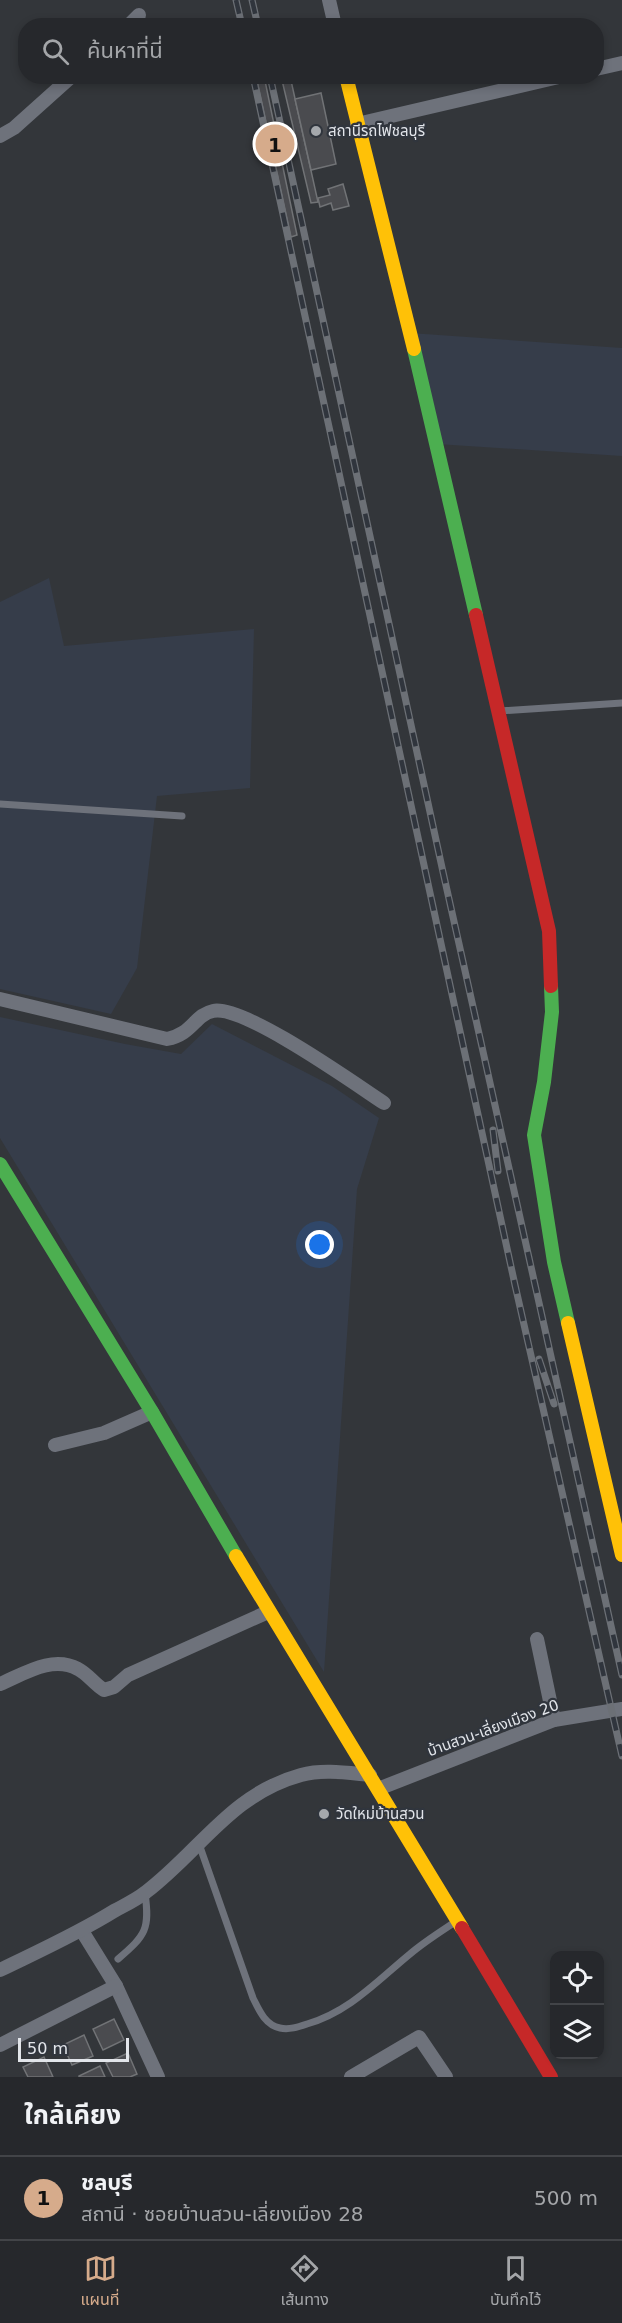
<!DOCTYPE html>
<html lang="th">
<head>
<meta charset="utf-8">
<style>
  body { margin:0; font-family:"DejaVu Sans","Noto Sans Thai",sans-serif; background:#2e3034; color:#f1f3f6 }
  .controls { position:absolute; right:18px; bottom:18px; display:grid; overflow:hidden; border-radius:12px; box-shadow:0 3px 9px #0003 }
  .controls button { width:54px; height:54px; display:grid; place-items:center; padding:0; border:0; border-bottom:2px solid #424448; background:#26282c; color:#f1f3f6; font:30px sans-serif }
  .scale { position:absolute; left:18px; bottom:15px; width:111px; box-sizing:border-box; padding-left:6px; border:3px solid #e2e5ea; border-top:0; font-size:16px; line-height:21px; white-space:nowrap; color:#e2e5ea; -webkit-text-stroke:4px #30353d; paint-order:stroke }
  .you { position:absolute; left:320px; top:1245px; width:21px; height:21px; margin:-15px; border:4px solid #fff; border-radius:50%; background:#1a73e8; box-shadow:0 0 0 9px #1a73e833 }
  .badge { display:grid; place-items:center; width:39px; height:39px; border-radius:50%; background:#d6ab8b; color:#111; font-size:20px; font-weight:700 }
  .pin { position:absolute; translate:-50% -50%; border:3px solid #fff; box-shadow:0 2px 6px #0006 }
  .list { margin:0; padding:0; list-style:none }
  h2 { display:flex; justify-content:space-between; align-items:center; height:78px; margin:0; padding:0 24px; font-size:26px }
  h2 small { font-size:20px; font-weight:400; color:#a4a6a9 }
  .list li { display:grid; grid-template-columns:39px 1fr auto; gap:18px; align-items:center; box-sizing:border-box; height:84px; padding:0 24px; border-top:2px solid #424448 }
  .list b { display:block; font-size:22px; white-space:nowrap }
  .list p { margin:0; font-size:20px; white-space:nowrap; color:#a4a6a9 }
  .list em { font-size:20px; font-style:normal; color:#a4a6a9 }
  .icon { flex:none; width:33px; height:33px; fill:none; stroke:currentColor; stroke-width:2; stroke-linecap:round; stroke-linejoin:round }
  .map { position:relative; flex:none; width:622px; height:2077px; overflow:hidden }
  .search { position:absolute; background:#26282c; box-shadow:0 3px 9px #0003; left:18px; right:18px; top:18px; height:66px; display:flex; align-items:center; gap:15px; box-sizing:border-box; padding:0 21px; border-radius:24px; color:#a4a6a9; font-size:22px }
  .sheet { height:162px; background:#26282c }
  nav { display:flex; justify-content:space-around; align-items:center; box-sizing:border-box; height:84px; border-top:2px solid #424448; background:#26282c; font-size:16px; color:#a4a6a9 }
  nav a { display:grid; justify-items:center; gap:3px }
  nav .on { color:#d6ab8b }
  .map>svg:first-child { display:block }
  .built { fill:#363d4a }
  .building { fill:#4a4b4f; stroke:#717376; stroke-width:1.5 }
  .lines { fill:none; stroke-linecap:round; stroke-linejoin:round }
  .lane { stroke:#6e727b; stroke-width:7 }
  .street { stroke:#6e727b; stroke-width:14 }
  .fast { stroke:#4caf50; stroke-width:14 }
  .slow { stroke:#ffc107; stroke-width:14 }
  .jam { stroke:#c62828; stroke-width:14 }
  .rail-casing { stroke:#6c7076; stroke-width:7 }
  .rail { stroke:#30353d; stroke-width:4.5; stroke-dasharray:14; stroke-linecap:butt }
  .poi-dot { fill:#a5a8ac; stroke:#30353d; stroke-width:2 }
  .labels { text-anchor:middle; stroke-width:4.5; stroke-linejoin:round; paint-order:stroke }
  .poi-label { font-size:15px; fill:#e2e5ea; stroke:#30353d; text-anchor:start }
  .street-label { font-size:15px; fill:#e2e5ea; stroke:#30353d }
</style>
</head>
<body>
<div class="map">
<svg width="622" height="2077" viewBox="0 0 622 2077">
  <rect width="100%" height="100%" fill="#33363a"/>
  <g class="built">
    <polygon points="410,333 622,348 622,456 437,444"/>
    <polygon points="49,578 64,646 254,629 250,788 157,796 137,968 111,1014 0,989 0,602"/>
    <polygon points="0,1017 125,1044 181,1054 212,1024 332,1086 379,1118 357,1189 324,1672 0,1138"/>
  </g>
  <g class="building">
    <polygon points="256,76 264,76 297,235 291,237"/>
    <polygon points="281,76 290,76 318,202 311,203"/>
    <polygon points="321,93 336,164 311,170 295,99"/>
    <polygon points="343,184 349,206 333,210 331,203 320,207 318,198 330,195 328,189"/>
    <polygon points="114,2019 124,2040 103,2050 93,2029"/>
    <polygon points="84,2035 93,2056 72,2065 63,2045"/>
    <polygon points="128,2053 137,2074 130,2077 113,2077 106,2063"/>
    <polygon points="44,2057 53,2077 28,2077 23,2067"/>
    <polygon points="100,2066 105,2077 79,2077 79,2076"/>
  </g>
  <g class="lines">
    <g class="lane">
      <polyline points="500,711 622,703"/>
      <polyline points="0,804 182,816"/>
      <path d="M199,1844L253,1998C259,2010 265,2025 280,2028C289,2030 298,2027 307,2024C349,2012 377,1981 410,1954C424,1942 440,1932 455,1922"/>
      <path d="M118,1959C146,1935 150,1929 145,1893"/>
    </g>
    <g class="street">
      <polyline points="329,0 335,26"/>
      <polyline points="128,26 139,15"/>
      <polyline points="596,69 622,63"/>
      <polyline points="357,124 563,76"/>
      <polyline points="0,136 14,128 72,76"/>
      <path d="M0,999L167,1039C193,1034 194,1015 213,1011C243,1004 355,1084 384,1103"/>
      <polyline points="55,1445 104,1433 152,1412"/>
      <polyline points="537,1639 554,1720"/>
      <path d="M0,1684C24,1674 52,1655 78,1669C88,1674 94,1684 104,1690L114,1687L128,1675L268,1612"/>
      <polyline points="378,1789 554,1720 622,1709"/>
      <polyline points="82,1931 116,1986 158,2077"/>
      <path d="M0,1970C39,1951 77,1934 114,1911C125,1905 136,1900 146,1892C200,1851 231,1794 301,1775C323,1769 348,1773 370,1775"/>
      <polyline points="0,2045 116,1986"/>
      <polyline points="351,2077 419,2037 446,2077"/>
    </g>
    <g class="fast">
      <polyline points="414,349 476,615"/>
      <polyline points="551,986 552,1012 544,1082 534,1135 554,1262 568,1323"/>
      <polyline points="0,1164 152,1412 236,1556"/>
    </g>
    <g class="slow">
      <polyline points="346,76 414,349"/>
      <polyline points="568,1323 622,1555"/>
      <polyline points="236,1556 462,1928"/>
    </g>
    <g class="jam">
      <polyline points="476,615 549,931 551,986"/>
      <polyline points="462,1928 551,2077"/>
    </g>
    <g class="rail-casing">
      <g id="rail">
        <polyline points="236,0 242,26"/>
        <polyline points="252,0 258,26"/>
        <polyline points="253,76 515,1285 622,1756"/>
        <polyline points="270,76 443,872 622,1675"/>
        <polyline points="493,1130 498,1171"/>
        <polyline points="539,1359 554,1404"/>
      </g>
    </g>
    <use href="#rail" class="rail"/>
  </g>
  <g class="poi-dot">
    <circle cx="316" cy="131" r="6"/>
    <circle cx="324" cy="1814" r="6"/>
  </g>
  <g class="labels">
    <g class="poi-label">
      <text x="328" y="136">สถานีรถไฟชลบุรี</text>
      <text x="336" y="1819">วัดใหม่บ้านสวน</text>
    </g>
    <g class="street-label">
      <text transform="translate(493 1728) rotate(-20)" y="5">บ้านสวน-เลี่ยงเมือง 20</text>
    </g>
  </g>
</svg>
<div class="controls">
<button><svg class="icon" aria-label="locate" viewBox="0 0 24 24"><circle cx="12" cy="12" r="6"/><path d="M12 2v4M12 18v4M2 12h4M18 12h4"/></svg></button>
<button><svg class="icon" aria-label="layers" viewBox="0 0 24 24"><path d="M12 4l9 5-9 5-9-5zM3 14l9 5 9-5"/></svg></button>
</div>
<div class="scale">50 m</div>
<div class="you"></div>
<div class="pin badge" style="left:275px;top:144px">1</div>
<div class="search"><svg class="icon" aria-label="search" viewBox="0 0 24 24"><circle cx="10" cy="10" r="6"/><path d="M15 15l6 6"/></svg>ค้นหาที่นี่</div>
</div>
<section class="sheet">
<h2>ใกล้เคียง<small></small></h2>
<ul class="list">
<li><span class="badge">1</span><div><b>ชลบุรี</b><p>สถานี · ซอยบ้านสวน-เลี่ยงเมือง 28</p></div><em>500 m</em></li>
</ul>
</section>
<nav>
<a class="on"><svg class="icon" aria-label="map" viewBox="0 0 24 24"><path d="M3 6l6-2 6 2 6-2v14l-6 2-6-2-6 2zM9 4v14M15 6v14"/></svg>แผนที่</a>
<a><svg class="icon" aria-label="directions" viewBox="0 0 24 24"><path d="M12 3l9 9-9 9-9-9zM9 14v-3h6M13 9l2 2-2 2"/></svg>เส้นทาง</a>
<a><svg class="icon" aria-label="saved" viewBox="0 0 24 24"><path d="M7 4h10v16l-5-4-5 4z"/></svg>บันทึกไว้</a>
</nav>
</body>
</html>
